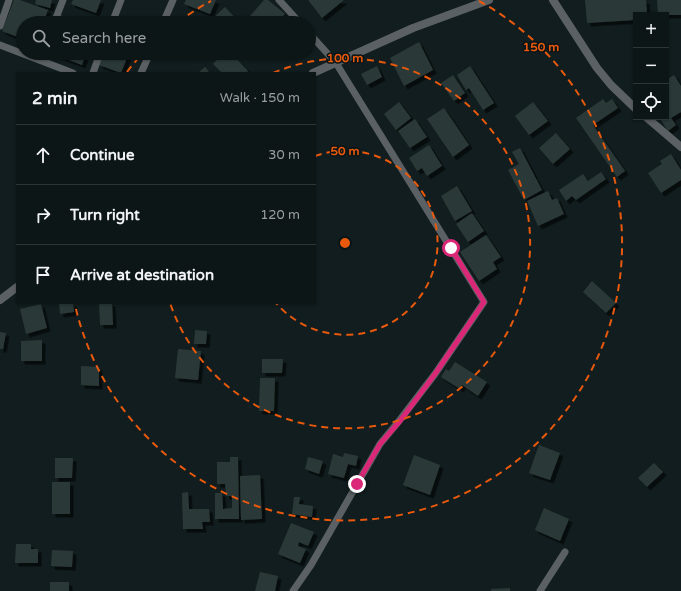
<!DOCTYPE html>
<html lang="en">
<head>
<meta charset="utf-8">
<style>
  body { margin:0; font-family:"Varela Round",sans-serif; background:#161f20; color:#f1f3f6 }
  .controls { position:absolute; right:12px; top:12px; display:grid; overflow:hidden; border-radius:0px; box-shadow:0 1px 3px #0004 }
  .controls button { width:36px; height:36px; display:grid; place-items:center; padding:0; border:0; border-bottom:1px solid #2d3536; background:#0d1617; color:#f1f3f6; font:20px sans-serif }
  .stop { position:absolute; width:12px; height:12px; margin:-9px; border:3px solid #db2777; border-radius:50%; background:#fff }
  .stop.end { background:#db2777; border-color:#fff; box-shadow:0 1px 4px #0008 }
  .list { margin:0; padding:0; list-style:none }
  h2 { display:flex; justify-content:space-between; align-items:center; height:52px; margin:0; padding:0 16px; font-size:17px }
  h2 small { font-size:13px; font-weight:400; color:#9a9fa1 }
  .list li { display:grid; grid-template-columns:26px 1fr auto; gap:12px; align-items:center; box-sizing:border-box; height:60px; padding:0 16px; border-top:1px solid #2d3536 }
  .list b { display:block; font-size:15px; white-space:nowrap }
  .list em { font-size:13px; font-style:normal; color:#9a9fa1 }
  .icon { flex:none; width:22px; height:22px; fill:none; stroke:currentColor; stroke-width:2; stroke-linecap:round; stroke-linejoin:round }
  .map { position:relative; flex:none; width:681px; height:591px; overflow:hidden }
  .search { position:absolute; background:#0d1617; box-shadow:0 1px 3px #0004; left:16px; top:16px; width:300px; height:44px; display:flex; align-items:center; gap:10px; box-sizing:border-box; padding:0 14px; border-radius:22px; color:#9a9fa1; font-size:15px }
  .panel { position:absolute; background:#0d1617; box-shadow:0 1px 3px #0004; left:16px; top:72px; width:300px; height:232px; border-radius:0px }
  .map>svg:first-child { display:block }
  .building { fill:#2c3937; filter:url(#shadow) }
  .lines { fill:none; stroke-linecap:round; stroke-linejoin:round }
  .service { stroke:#5b6064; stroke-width:7 }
  .minor { stroke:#5b6064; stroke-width:8 }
  .tertiary { stroke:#5b6064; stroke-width:8 }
  .route { stroke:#db2777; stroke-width:5 }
  .ring { fill:none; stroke:#e8590c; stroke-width:2; stroke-dasharray:7 5 }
  .centre { fill:#e8590c; stroke:#081416; stroke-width:2 }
  .ring-label { font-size:12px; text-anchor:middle; font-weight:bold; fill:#e8590c; stroke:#081416; stroke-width:3; stroke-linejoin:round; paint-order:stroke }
</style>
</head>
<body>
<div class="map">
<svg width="681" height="591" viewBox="0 0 681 591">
  <defs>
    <filter id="shadow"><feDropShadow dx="3.5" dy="3.5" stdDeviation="0" flood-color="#0009"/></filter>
  </defs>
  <rect width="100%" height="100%" fill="#111d1f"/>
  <g class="building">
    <polygon points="14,0 20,0 48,10 43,23 23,23 23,39 2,31"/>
    <polygon points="36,0 52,0 50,8 35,4"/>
    <polygon points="73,0 101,0 96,13 71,4"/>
    <polygon points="186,0 216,0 210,14 184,4"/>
    <polygon points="264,0 268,0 285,14 277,23 258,23 250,16"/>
    <polygon points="308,0 344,0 322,18"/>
    <polygon points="585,0 646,0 647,15 636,15 636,20 587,23"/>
    <polygon points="657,0 681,0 681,15 658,15"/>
    <polygon points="225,7 240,23 208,23"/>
    <polygon points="58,14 82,23 55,23"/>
    <polygon points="419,42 433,70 404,86 390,58"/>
    <polygon points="50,53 86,53 82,65"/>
    <polygon points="104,53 129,53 121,73 99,65"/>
    <polygon points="224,53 231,53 248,71 246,73 222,73 213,64"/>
    <polygon points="377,66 382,77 367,85 361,74"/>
    <polygon points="470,66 494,103 483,110 469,88 466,90 457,75"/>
    <polygon points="205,67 210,73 198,73"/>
    <polygon points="453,75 465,93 454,101 441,83"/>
    <polygon points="674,75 681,86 681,112 671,118 676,125 668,131 661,120 666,117 666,80"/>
    <polygon points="603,99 606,103 612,99 618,108 593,125 625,171 617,177 576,118"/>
    <polygon points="399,102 411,118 396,130 384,114"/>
    <polygon points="533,102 548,121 529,135 515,116"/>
    <polygon points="444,108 469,145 453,157 427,119"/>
    <polygon points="415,119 427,137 410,148 398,131"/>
    <polygon points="556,133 570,149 553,164 539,148"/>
    <polygon points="429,145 442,166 427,176 422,168 417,171 409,158"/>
    <polygon points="520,148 542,190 524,200 508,170 519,164 512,152"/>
    <polygon points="671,154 681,170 681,180 661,193 648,173 662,164 660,161"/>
    <polygon points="601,172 606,179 576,200 572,196 566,201 559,190 583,174 588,181"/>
    <polygon points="457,186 472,211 455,221 441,196"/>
    <polygon points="548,191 552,200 557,198 564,214 538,226 527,201"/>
    <polygon points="472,213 484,231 468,242 456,224"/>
    <polygon points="486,235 501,257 493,262 497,269 479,281 460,252"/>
    <polygon points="592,281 616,303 606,313 583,292"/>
    <polygon points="59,303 73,303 74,312 60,314"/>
    <polygon points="99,303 112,303 113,325 100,325"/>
    <polygon points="41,304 47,328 26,334 20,309"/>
    <polygon points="195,330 207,331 206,344 194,344"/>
    <polygon points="0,332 6,333 3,349 0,349"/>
    <polygon points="42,340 42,361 21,361 21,341"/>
    <polygon points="178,349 201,351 198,380 175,378"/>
    <polygon points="262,359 283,359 282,373 262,373"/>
    <polygon points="455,362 487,382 478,396 462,385 460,389 441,377 446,369 449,371"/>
    <polygon points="81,366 99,367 99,386 81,385"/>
    <polygon points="260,378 275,378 274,411 259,411"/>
    <polygon points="539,445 560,453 550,480 529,473"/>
    <polygon points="344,453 358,456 356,466 348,464 344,478 328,474 333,454 343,457"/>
    <polygon points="414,455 440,465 430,495 403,485"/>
    <polygon points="230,457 238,457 239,519 215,519 215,493 222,493 223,509 232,508 232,496 226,496 225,484 217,484 217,462 230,462"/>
    <polygon points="308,457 323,461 319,474 305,469"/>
    <polygon points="55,458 73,458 72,478 55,478"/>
    <polygon points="654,463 663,472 647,487 638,478"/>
    <polygon points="260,475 262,519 241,520 240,476"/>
    <rect x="52" y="482" width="18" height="32"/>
    <polygon points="188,492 189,509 209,509 210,522 202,522 203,529 183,529 182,493"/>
    <polygon points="294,497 300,497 299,504 313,506 312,517 292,514"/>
    <polygon points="544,508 569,519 560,541 535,530"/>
    <polygon points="291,523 314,532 308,546 299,542 298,546 306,549 300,563 278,554"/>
    <polygon points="16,544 31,544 31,549 38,549 38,563 15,563"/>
    <polygon points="52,550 73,551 72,567 51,566"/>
    <polygon points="260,572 278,576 275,591 255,591"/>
    <rect x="50" y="582" width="19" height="9"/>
    <polygon points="510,588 510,591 491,591 491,589"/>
  </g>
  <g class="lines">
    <g class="service">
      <polyline points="279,0 300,23"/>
      <polyline points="54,23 63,0"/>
      <polyline points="112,23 121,0"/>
      <polyline points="163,23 173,0"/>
      <polyline points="0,26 9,0"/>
      <polyline points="0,45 73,73"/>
      <polyline points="93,73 100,53"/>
      <polyline points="141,73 150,53"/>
      <polyline points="293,591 311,565 380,444 399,421 435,374 484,302 336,63 309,33"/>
      <polyline points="540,591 565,552"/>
    </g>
    <g class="minor">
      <polyline points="553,0 597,68 611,85 636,109"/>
      <polyline points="646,117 681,147"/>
    </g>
    <g class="tertiary">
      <polyline points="313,73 413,28 489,0"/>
      <polyline points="0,300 17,287"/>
    </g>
  </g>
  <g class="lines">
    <polyline class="route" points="357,484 380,444 400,421 435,374 484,302 451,248"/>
  </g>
  <g class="ring">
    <path d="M315 156A92 92 0 1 1 276 303"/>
    <path d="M273 73A185 185 0 1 1 170 303"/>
    <path d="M127 72A277 277 0 0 1 142 54M178 22A277 277 0 0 1 211 1M479 1A277 277 0 1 1 75 305"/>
  </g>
  <circle cx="345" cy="243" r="6" class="centre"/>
  <g class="ring-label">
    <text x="541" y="51">150 m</text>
    <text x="345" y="62">100 m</text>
    <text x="345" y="155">50 m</text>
  </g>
</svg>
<div class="controls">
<button>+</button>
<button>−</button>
<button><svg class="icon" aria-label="locate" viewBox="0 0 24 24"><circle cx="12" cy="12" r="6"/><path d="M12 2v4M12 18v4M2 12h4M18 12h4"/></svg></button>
</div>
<div class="stop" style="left:451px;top:248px"></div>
<div class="stop end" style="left:357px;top:484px"></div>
<div class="search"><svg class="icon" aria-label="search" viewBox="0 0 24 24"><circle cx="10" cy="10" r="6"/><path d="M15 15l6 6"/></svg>Search here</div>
<section class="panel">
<h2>2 min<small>Walk · 150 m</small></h2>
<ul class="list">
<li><svg class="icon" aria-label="ahead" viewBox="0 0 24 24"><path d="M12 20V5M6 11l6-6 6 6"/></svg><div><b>Continue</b></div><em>30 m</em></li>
<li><svg class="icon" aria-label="right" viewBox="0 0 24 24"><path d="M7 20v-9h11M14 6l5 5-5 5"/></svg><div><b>Turn right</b></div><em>120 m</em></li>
<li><svg class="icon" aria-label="arrive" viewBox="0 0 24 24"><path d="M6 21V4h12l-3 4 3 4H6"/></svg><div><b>Arrive at destination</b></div></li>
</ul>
</section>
</div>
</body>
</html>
